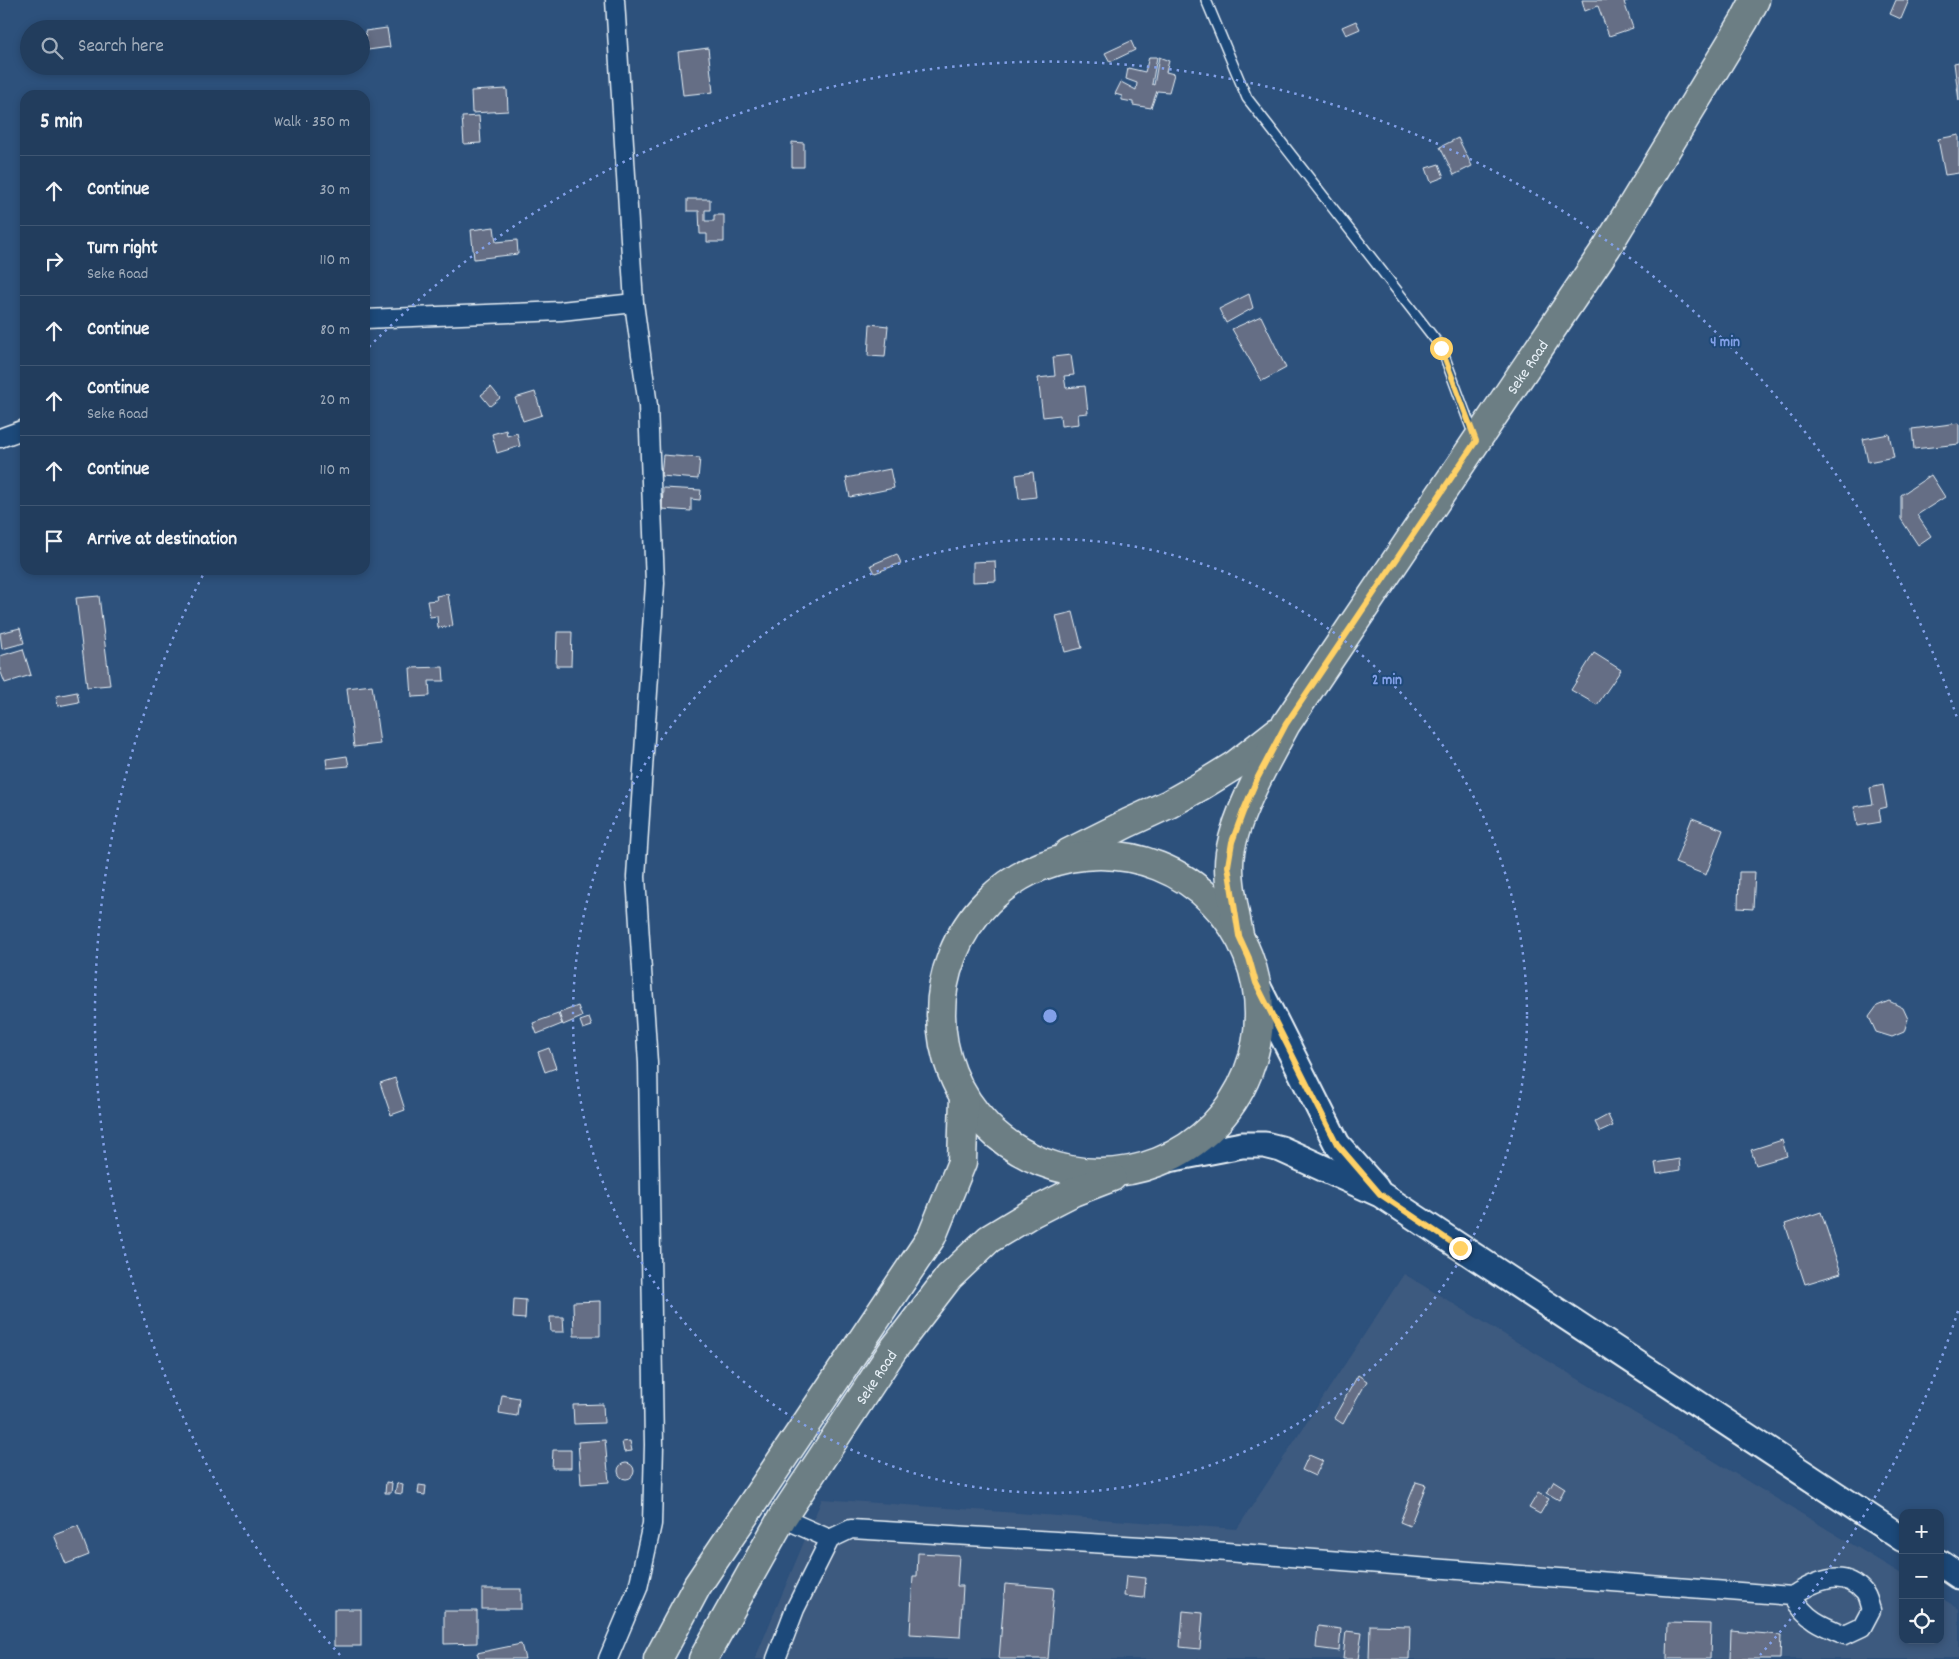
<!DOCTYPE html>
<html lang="en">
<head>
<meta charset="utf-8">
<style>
  body { margin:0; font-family:Dekko,sans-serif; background:#2a4463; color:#f1f3f6 }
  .controls { position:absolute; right:15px; bottom:15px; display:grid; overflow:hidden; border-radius:10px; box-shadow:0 2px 8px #0003 }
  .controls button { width:45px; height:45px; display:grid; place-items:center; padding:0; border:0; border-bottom:1px solid #3f5672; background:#223d5d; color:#f1f3f6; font:25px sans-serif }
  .stop { position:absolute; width:15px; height:15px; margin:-11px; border:4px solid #ffd166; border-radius:50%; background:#fff }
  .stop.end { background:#ffd166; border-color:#fff; box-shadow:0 1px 5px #0008 }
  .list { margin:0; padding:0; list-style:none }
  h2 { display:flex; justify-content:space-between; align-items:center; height:65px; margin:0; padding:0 20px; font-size:21px }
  h2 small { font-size:16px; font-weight:400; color:#a2aebc }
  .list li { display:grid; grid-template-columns:32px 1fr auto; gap:15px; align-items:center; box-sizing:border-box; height:70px; padding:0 20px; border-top:1px solid #3f5672 }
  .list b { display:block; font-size:19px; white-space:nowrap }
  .list p { margin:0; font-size:16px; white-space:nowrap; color:#a2aebc }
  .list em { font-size:16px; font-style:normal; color:#a2aebc }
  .icon { flex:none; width:28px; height:28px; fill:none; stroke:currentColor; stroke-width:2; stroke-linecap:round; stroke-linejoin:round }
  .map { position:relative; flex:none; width:1959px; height:1659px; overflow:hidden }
  .search { position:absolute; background:#223d5d; box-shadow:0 2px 8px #0003; left:20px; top:20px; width:350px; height:55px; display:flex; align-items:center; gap:12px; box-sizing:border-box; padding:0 18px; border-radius:28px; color:#a2aebc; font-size:19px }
  .panel { position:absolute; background:#223d5d; box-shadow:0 2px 8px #0003; left:20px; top:90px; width:350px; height:485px; border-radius:15px }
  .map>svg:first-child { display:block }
  .built { fill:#3e5a7f }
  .building { fill:#656e85; stroke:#e8f1f8 }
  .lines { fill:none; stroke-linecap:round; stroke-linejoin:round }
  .lane-casing { stroke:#e8f1f8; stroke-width:12 }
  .street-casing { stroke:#e8f1f8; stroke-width:21 }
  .secondary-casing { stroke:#e8f1f8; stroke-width:29 }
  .primary-casing { stroke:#e8f1f8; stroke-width:31 }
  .lane { stroke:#1f4a7a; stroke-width:9 }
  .street { stroke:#1f4a7a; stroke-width:18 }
  .secondary { stroke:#1f4a7a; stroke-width:25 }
  .primary { stroke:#6c7e84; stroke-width:28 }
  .route { stroke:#ffd166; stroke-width:6 }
  .ring { fill:none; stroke:#82a0e8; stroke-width:2.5; stroke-dasharray:2.5 5 }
  .labels { text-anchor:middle; stroke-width:4; stroke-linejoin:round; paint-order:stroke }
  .street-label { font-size:16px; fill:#e8f1f8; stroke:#1f4a7a }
  .centre { fill:#82a0e8; stroke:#1f4a7a; stroke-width:2.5 }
  .ring-label { font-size:15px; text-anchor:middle; font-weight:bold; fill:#82a0e8; stroke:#1f4a7a; stroke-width:4; stroke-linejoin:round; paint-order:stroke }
</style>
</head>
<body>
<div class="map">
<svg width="1959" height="1659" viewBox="0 0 1959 1659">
  <rect width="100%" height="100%" fill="#2d517c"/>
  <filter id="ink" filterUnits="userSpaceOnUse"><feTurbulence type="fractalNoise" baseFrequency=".02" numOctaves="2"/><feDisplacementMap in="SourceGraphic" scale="10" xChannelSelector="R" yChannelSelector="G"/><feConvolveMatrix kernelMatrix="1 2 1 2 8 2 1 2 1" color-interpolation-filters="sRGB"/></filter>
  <g filter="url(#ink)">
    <polygon class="built" points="1404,1274 1903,1575 1903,1640 1940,1640 1940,1597 1959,1609 1959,1659 755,1659 822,1499 1237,1529"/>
    <g class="building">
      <polygon points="1582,0 1630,0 1624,2 1633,28 1609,36 1598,6 1585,11"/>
      <polygon points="1896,0 1909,0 1901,19 1890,14"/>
      <polygon points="1356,21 1360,29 1346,35 1342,27"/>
      <polygon points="387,28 390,47 368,50 365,31"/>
      <polygon points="1131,41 1135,50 1110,62 1105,53"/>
      <polygon points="708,48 713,92 683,95 678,52"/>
      <polygon points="1149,57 1157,57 1152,84 1154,85 1159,57 1169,61 1166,72 1174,74 1169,92 1157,91 1151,108 1133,105 1133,102 1122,100 1122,96 1115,94 1121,82 1136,90 1137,83 1126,79 1128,68 1145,72"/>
      <polygon points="1959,62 1959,101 1954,63"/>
      <polygon points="507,89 508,111 472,113 471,91"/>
      <polygon points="479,116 481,143 464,144 462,117"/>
      <polygon points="1959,135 1959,173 1945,175 1938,139"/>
      <polygon points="1458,138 1472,166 1454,175 1440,147"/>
      <polygon points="792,142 804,143 804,167 792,167"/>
      <polygon points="1439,164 1444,177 1431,182 1426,168"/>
      <polygon points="687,199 710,199 710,210 705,210 705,221 714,221 714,215 724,215 724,242 707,242 707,234 700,234 699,211 687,211"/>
      <polygon points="494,227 496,242 517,240 518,254 474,259 471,230"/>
      <polygon points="1249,294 1253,308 1226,323 1219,309"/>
      <polygon points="1261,316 1286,368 1262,381 1232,329"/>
      <polygon points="870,324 888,326 885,357 868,356"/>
      <polygon points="1071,355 1074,375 1064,376 1066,388 1085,386 1088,413 1078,414 1079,424 1061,426 1060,415 1043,417 1038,378 1055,376 1053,357"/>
      <polygon points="491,387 500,398 490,406 481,395"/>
      <polygon points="535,392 542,415 523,421 515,398"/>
      <polygon points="1959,423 1959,444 1914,449 1912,429"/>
      <polygon points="506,430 507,436 517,433 520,446 497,453 492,434"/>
      <polygon points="1889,434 1894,457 1868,462 1863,439"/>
      <polygon points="663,455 700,458 698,479 661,476"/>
      <polygon points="890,469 894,488 850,497 846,478"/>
      <polygon points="1033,472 1036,497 1019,499 1016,475"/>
      <polygon points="1931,475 1945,497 1917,515 1931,536 1918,545 1901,519 1901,495"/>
      <polygon points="663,488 701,490 700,500 691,499 691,511 662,509"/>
      <polygon points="897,554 901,563 875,573 871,565"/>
      <polygon points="995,561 996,581 973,582 973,562"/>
      <polygon points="448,594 453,626 438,628 437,616 430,617 427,601 437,600 436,596"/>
      <polygon points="99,596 110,685 87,687 76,598"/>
      <polygon points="1073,612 1082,648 1065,652 1056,616"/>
      <polygon points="20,628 24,643 2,649 0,633"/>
      <polygon points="557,632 572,632 571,666 556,666"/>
      <polygon points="23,649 31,675 5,683 0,670 0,656"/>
      <polygon points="1594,653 1621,670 1597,705 1571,690"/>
      <polygon points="443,667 444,681 429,681 430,696 412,697 410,668"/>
      <polygon points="372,685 380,744 354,747 347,688"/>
      <polygon points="77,692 79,702 58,706 56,696"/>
      <polygon points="347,756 349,766 327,768 326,759"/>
      <polygon points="1883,785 1887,807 1879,809 1881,822 1857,826 1854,807 1873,804 1870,788"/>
      <polygon points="1692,818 1723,830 1706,875 1675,863"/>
      <polygon points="1739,872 1755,872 1753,909 1738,908"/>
      <polygon points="1889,1001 1903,1008 1908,1019 1904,1032 1892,1037 1876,1032 1869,1017 1877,1006"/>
      <polygon points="578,1006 582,1017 563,1025 559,1013"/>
      <polygon points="558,1014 562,1024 537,1034 533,1023"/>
      <polygon points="589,1018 592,1026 583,1029 580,1021"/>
      <polygon points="549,1048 556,1068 545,1072 538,1052"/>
      <polygon points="395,1078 405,1110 391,1115 380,1083"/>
      <polygon points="1608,1115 1613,1126 1600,1132 1595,1122"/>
      <polygon points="1782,1140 1787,1156 1756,1165 1751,1150"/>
      <polygon points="1679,1159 1680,1170 1657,1174 1655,1163"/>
      <polygon points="1821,1212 1841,1273 1805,1284 1785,1224"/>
      <polygon points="514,1299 526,1300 525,1319 513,1318"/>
      <polygon points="600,1301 600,1336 574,1336 573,1302"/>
      <polygon points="550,1317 563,1317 564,1332 551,1332"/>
      <polygon points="1358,1375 1367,1381 1343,1424 1334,1418"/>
      <polygon points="502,1395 519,1398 517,1416 499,1413"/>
      <polygon points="603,1404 604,1423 574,1424 573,1405"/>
      <polygon points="605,1440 609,1482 581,1484 578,1442"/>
      <polygon points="630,1441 632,1451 624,1452 622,1442"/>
      <polygon points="553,1450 571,1450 571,1468 552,1468"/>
      <polygon points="1309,1455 1323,1461 1315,1476 1302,1470"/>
      <circle cx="626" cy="1471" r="8"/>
      <polygon points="1554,1481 1565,1488 1559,1500 1547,1493"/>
      <polygon points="386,1482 392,1483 391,1493 385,1493"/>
      <polygon points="1416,1482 1426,1485 1410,1526 1400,1522"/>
      <polygon points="397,1483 403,1484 402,1494 395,1493"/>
      <polygon points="419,1485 426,1486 425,1495 418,1494"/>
      <polygon points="1538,1493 1549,1499 1540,1514 1529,1508"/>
      <polygon points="78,1526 89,1555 66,1564 54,1535"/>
      <polygon points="918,1553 959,1555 957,1586 963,1586 960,1637 910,1634 913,1576 917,1576"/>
      <polygon points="1126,1576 1146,1578 1144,1598 1124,1596"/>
      <polygon points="1005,1584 1054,1588 1048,1659 999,1659"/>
      <rect x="482" y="1589" width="39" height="20"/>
      <rect x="334" y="1609" width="27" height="37"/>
      <polygon points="444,1611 477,1611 477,1643 444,1644"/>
      <polygon points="1183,1611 1203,1613 1200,1649 1180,1647"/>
      <polygon points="1668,1623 1711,1624 1710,1659 1667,1659"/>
      <polygon points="1370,1625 1410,1626 1409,1659 1369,1659"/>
      <polygon points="1318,1626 1341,1629 1339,1651 1316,1648"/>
      <polygon points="1346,1631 1362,1633 1358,1659 1343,1659"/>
      <polygon points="1731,1631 1781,1635 1780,1659 1730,1659"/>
      <polygon points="521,1644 525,1659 479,1659 477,1653"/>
    </g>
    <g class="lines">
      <g class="lane-casing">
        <polyline id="lane" points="1206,0 1247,98 1441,347 1474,436"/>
      </g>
      <g class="street-casing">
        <g id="street">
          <polyline points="365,319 561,311 634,303"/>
          <polyline points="0,438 25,429"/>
          <polyline points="782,1518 830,1539"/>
          <polyline points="608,1659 638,1588 652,1524 654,1445 648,1063 636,877 655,583 648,406 634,303 615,0"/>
          <path d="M776,1659L795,1609L830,1539L851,1529L1175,1548L1792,1596C1813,1582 1843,1567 1864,1592C1868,1596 1869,1605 1871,1610L1862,1627L1845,1635C1820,1625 1807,1620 1792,1596"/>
        </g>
      </g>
      <g class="secondary-casing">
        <g id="secondary">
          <polyline points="1256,983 1337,1144 1376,1188"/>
          <polyline points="1169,1159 1242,1145 1265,1145 1281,1149 1380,1194 1903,1539"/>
          <polyline points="1940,1563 1959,1576"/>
        </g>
      </g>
      <g class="primary-casing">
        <g id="primary">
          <polyline points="1068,853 1128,823 1169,804 1201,786 1235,765 1277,732"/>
          <circle cx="1100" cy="1014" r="159"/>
          <path id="s1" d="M1239,935C1235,913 1229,889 1229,867C1228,826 1267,760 1286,724L1607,247L1744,21L1755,0"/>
          <polyline points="658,1659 697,1586 932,1236 962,1162 964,1097"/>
          <path id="s2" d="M703,1659L782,1518L893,1350L949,1277L989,1239L1032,1213L1073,1192L1112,1177"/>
        </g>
      </g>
      <use href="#lane" class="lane"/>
      <use href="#street" class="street"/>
      <use href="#secondary" class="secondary"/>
      <use href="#primary" class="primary"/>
    </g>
  </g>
  <g class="lines" filter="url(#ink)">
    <polyline class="route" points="1441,348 1476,441 1286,724 1257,779 1243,812 1232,842 1228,866 1239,936 1249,958 1256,983 1337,1144 1380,1194 1460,1248"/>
  </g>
  <g class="ring">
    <circle cx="1050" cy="1016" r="477"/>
    <path d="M1958 1311A955 955 0 0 1 1760 1655M340 1655A955 955 0 0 1 203 575M369 347A955 955 0 0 1 1958 721"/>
  </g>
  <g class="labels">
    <g class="street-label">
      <text dy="6" stroke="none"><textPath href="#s1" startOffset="655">Seke Road</textPath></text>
      <text dy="6" stroke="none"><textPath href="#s2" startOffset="331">Seke Road</textPath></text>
    </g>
  </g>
  <circle cx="1050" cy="1016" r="8" class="centre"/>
  <g class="ring-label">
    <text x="1725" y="346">4 min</text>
    <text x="1387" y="684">2 min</text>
  </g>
</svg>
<div class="controls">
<button>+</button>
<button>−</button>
<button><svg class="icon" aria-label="locate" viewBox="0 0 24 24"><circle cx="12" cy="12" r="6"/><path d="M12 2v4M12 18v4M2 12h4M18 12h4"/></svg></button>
</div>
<div class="stop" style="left:1441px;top:348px"></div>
<div class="stop end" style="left:1460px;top:1248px"></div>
<div class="search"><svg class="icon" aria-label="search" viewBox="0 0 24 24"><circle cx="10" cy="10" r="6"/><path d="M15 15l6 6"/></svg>Search here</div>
<section class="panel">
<h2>5 min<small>Walk · 350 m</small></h2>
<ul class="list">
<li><svg class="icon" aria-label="ahead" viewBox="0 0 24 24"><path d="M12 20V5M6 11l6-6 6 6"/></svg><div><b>Continue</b></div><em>30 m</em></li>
<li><svg class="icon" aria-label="right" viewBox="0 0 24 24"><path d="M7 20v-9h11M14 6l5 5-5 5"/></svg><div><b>Turn right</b><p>Seke Road</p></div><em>110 m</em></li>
<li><svg class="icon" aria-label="ahead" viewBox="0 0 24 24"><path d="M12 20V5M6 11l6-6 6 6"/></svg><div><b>Continue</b></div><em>80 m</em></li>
<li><svg class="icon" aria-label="ahead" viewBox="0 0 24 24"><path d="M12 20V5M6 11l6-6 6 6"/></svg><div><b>Continue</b><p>Seke Road</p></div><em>20 m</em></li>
<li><svg class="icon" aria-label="ahead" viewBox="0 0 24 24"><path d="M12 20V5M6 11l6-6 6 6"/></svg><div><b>Continue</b></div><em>110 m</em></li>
<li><svg class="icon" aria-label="arrive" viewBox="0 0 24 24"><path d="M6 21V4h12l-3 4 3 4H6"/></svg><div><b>Arrive at destination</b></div></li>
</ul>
</section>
</div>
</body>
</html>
